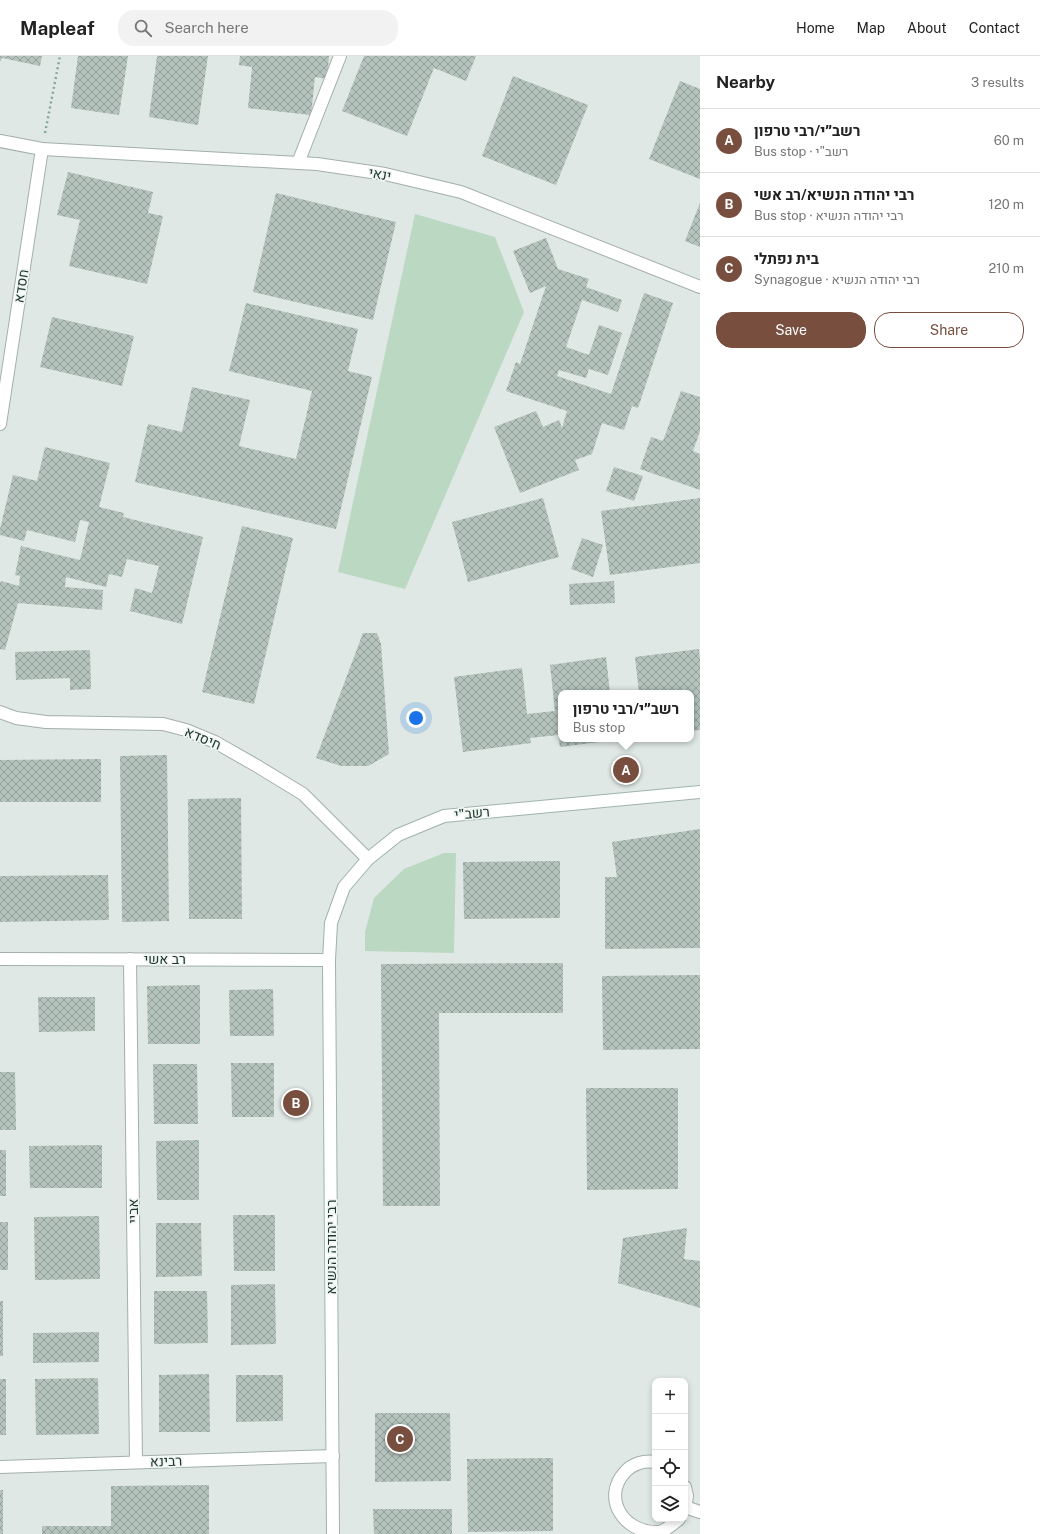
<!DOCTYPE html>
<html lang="en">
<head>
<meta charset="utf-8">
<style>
  body { margin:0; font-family:"Public Sans",Heebo,sans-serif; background:#f2f2f2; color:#222 }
  .controls { position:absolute; right:12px; bottom:12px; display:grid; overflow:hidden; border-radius:8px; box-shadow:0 2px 6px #0003 }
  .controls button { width:36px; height:36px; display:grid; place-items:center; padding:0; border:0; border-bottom:1px solid #e0e0e0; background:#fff; color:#222; font:20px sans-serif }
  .you { position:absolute; left:416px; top:662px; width:14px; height:14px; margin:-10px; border:3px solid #fff; border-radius:50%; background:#1a73e8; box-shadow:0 0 0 6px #1a73e833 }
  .badge { display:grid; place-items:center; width:26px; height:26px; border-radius:50%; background:#784e3f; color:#fff; font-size:13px; font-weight:700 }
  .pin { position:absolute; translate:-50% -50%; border:2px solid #fff; box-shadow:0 1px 4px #0006 }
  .popup { position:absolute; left:558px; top:634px; width:136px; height:52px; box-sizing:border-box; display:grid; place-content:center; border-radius:8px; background:#fff; filter:drop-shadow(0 1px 3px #0005); font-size:13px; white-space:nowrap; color:#767676 }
  .popup b { font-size:15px; color:#222 }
  .popup::after { content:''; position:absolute; left:50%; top:100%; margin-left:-8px; border:8px solid transparent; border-top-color:#fff }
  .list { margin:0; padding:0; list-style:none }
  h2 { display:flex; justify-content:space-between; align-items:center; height:52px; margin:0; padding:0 16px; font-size:17px }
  h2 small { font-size:13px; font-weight:400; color:#767676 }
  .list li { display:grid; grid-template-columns:26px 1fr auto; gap:12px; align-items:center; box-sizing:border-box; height:64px; padding:0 16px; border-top:1px solid #e0e0e0 }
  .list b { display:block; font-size:15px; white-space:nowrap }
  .list p { margin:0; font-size:13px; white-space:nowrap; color:#767676 }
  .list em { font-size:13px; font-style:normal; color:#767676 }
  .actions { display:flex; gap:8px; padding:12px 16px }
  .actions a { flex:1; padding:9px 0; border:1px solid #784e3f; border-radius:16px; text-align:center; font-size:14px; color:#784e3f }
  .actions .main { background:#784e3f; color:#fff }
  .icon { flex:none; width:22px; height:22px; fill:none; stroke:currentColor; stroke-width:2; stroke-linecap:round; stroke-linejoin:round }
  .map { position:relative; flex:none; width:700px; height:1478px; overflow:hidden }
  header { display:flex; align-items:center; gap:24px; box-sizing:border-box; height:56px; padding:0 20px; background:#fff; border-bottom:1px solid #e0e0e0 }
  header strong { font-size:19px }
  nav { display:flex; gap:22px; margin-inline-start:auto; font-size:14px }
  .search { width:280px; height:36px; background:#f2f2f2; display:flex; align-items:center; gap:10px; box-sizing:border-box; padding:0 14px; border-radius:16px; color:#767676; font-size:15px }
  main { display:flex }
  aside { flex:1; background:#fff }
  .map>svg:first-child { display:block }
  .green { fill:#bad8c2 }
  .building { fill:url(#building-cross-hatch) }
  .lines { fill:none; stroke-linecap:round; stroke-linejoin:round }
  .lane-casing { stroke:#a3afab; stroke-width:14 }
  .street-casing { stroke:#a3afab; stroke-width:14 }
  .secondary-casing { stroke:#9fb3ac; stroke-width:14 }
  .path { stroke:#83a99d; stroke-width:2.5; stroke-dasharray:2 3; stroke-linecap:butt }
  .lane { stroke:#fff; stroke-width:12 }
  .street { stroke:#fff; stroke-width:12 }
  .secondary { stroke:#fff; stroke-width:12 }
  .labels { text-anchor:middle; stroke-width:3.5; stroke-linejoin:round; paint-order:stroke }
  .street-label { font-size:14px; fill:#223631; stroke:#eff6f2 }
</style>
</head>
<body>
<header>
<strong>Mapleaf</strong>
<div class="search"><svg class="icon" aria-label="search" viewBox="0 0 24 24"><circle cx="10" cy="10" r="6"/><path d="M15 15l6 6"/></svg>Search here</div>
<nav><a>Home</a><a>Map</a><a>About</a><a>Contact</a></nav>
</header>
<main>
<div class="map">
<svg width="700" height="1478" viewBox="0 0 700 1478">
  <defs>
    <pattern id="building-cross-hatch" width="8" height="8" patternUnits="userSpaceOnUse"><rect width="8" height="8" fill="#b5c3bd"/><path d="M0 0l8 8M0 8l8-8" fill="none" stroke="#939f9a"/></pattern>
  </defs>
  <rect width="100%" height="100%" fill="#dfe8e4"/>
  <g class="green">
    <polygon points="415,158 495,181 524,256 405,533 338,516"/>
    <polygon points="444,797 456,797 454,897 365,895 365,876 374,842 404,813"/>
  </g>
  <g class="building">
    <polygon points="0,0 42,0 40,10 2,2 0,6"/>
    <polygon points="78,0 128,0 119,59 71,52"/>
    <polygon points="157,0 208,0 198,69 149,61"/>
    <polygon points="240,0 329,0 327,23 315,21 311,59 248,52 252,11 239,9"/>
    <polygon points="364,0 476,0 466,25 434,12 407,80 342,55"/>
    <polygon points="513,20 588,49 556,129 482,100"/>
    <polygon points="680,25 700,33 700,123 649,103"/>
    <polygon points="68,116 153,136 148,157 163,160 147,228 69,210 80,164 57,159"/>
    <polygon points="276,137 396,166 373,264 253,236"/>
    <polygon points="700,147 700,191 685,185"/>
    <polygon points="546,182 558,213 589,223 586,231 622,244 618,256 582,244 566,291 589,299 599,269 622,277 608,319 589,313 586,322 559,314 557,320 611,338 644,237 673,247 638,352 632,350 624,374 602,367 592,398 575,404 579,414 520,437 494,371 536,355 543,371 559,364 562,372 567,355 506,335 516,306 520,308 546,230 530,237 513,195"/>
    <polygon points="246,247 358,273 348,315 372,321 336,473 135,426 148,368 182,376 192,331 250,344 239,390 296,403 312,335 229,315"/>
    <polygon points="52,261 134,280 122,330 40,311"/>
    <polygon points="681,335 700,341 700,375 693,395 700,398 700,434 640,413 651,381 663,385"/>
    <polygon points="45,391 110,407 99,451 124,457 123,461 203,481 182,568 130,555 135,532 152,537 159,510 127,503 122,521 109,518 106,531 66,521 65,531 103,534 102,554 18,547 5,594 0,593 0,527 1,525 19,530 20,520 15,519 21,490 80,504 89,466 80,464 75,486 27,474 24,485 0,479 0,473 13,419 37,425"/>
    <polygon points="614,411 643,420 634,445 606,435"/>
    <polygon points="543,442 559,501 468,526 452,466"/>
    <polygon points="700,442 700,507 610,519 601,455"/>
    <polygon points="242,470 293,482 254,648 202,636"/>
    <polygon points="582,482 603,489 593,521 571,513"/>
    <polygon points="614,525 615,547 570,549 569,528"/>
    <polygon points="363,577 377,577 381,588 389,698 368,710 341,710 316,702"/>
    <polygon points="699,593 700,604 700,674 691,675 691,637 639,637 635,601"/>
    <polygon points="90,594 91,633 70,634 70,622 16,624 15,596"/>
    <polygon points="606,601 610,637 561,637 561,683 615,684 560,691 558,679 530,682 531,687 463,696 454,621 522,612 527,658 555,655 550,609"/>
    <polygon points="167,699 169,865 122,866 120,700"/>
    <polygon points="101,703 101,746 0,746 0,704"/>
    <polygon points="241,742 242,863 189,863 188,743"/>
    <polygon points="700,773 700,892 605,893 605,821 617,821 612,786"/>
    <polygon points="560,805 560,862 464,863 463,806"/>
    <polygon points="108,819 109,864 0,866 0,820"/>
    <polygon points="563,907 563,957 439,957 440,1150 383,1150 381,908"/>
    <polygon points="700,919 700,993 603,994 602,920"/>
    <polygon points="200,929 200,988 148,988 147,930"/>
    <polygon points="273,933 274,980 230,980 229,934"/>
    <polygon points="38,941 95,941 95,975 39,976"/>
    <polygon points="231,1007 274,1007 274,1061 232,1061"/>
    <polygon points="153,1008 197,1008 198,1068 154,1068"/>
    <polygon points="0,1016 15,1016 16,1074 0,1074"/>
    <polygon points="586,1032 678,1032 678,1133 587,1134"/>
    <polygon points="199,1084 199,1144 157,1144 156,1085"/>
    <polygon points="102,1089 102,1132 30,1132 29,1090"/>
    <rect x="0" y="1094" width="6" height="46"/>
    <polygon points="233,1159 275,1159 275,1215 234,1215"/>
    <polygon points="99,1160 100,1223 35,1224 34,1161"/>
    <rect x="0" y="1166" width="8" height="48"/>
    <polygon points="156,1167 201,1167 202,1220 156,1221"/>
    <polygon points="687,1172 684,1203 700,1205 700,1252 618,1227 623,1182"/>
    <polygon points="275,1228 276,1288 231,1289 231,1229"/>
    <polygon points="154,1235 207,1235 208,1287 154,1288"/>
    <rect x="0" y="1245" width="3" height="55"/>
    <polygon points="99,1276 99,1306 33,1307 33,1277"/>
    <polygon points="209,1318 210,1376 159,1376 159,1319"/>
    <polygon points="236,1319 283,1319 283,1365 236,1366"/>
    <polygon points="98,1322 99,1378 36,1379 35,1323"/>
    <rect x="0" y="1323" width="6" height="56"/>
    <polygon points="375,1357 450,1357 451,1425 375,1426"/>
    <polygon points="553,1402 553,1475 468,1476 467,1403"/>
    <polygon points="209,1429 209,1478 42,1478 42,1470 111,1470 111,1430"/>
    <rect x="0" y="1434" width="3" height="44"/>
    <polygon points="373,1453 452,1453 452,1478 374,1478"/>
  </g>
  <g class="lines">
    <g class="lane-casing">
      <polyline id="lane" points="298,107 340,0"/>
    </g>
    <g class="street-casing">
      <g id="street">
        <polyline points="0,85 42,93 317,108 385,118 461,136 700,231"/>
        <polyline points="0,368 42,93"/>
        <polyline points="0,656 16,662 46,666 163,668 186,674 215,686 257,710 303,738 368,803"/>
        <polyline points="0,903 329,904"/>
        <polyline points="130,903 136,1406"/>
        <path d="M655,1406C644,1404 632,1408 625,1416C601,1442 624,1478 659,1476C667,1474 673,1468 679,1463"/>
        <polyline points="0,1411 333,1400"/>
        <polyline points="685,1431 687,1440 685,1452"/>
        <polyline points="685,1451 700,1456"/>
      </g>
    </g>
    <g class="secondary-casing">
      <polyline id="secondary" points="333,1478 329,904 331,867 344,831 368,803 398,779 444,760 700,736"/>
    </g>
    <polyline class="path" points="45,77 60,0"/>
    <use href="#lane" class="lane"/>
    <use href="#street" class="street"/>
    <use href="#secondary" class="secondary"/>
  </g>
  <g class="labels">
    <g class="street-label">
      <text transform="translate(380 118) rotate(10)" y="5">ינאי</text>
      <text transform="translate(21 230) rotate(-81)" y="5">חסדא</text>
      <text transform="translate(203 682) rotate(23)" y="5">חיסדא</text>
      <text transform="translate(472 757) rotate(-5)" y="5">רשב"י</text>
      <text x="165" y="908">רב אשי</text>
      <text transform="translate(133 1155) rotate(-91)" y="5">אביי</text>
      <text transform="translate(331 1191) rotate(-90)" y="5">רבי יהודה הנשיא</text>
      <text transform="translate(166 1405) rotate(-2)" y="5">רבינא</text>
    </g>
  </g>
</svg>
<div class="controls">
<button>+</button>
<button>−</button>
<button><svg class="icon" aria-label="locate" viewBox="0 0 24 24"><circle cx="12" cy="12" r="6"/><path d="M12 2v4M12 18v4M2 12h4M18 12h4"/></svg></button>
<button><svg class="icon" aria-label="layers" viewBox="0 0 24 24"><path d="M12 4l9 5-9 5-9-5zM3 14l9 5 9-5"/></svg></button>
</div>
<div class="you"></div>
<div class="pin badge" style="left:626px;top:714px">A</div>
<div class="popup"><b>רשב״י/רבי טרפון</b>Bus stop</div>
<div class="pin badge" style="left:296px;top:1047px">B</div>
<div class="pin badge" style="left:400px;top:1383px">C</div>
</div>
<aside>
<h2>Nearby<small>3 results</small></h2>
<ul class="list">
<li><span class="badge">A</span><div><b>רשב״י/רבי טרפון</b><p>Bus stop · רשב&quot;י</p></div><em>60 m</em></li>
<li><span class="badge">B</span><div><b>רבי יהודה הנשיא/רב אשי</b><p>Bus stop · רבי יהודה הנשיא</p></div><em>120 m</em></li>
<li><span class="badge">C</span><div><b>בית נפתלי</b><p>Synagogue · רבי יהודה הנשיא</p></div><em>210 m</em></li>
</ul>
<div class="actions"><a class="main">Save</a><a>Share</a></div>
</aside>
</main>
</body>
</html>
